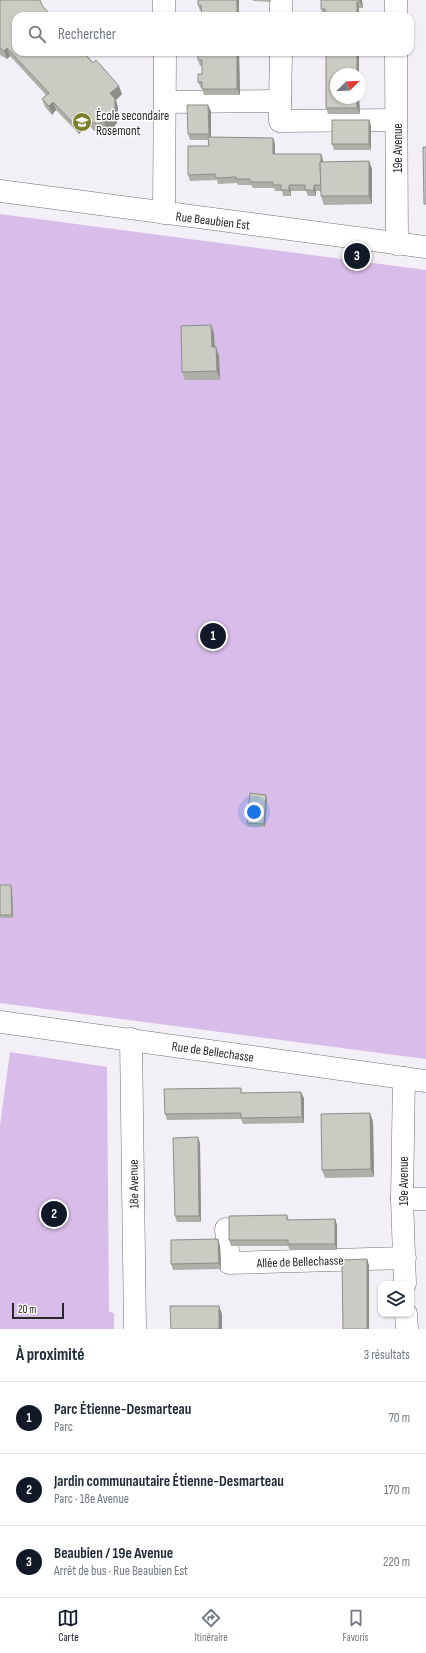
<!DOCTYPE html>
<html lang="fr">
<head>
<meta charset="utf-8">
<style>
  body { margin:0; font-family:"Sofia Sans Condensed",sans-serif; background:#f6f6f7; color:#1f2937 }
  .controls { position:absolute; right:12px; bottom:12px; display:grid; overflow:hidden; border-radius:8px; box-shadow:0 1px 3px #0004 }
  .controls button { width:36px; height:36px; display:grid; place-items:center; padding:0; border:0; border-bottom:1px solid #e0e1e3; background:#fff; color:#1f2937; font:20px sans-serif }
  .compass { position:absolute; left:330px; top:68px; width:36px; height:36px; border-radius:50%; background:#fff; box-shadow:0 1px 3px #0004; rotate:66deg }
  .scale { position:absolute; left:12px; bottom:10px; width:52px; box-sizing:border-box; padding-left:4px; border:2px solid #2a282b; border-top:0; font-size:11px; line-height:14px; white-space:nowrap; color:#2a282b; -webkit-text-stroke:3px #fefefe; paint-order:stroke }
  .you { position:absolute; left:254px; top:812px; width:14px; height:14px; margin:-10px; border:3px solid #fff; border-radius:50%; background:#1a73e8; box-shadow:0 0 0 6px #1a73e833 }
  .badge { display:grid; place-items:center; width:26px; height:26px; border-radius:50%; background:#111827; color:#fff; font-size:13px; font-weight:700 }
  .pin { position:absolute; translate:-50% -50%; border:2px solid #fff; box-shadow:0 1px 4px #0006 }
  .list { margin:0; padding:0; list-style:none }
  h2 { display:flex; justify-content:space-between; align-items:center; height:52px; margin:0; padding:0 16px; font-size:17px }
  h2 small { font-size:13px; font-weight:400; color:#747a83 }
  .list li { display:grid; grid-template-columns:26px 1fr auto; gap:12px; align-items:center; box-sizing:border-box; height:72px; padding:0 16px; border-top:1px solid #e0e1e3 }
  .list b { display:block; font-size:15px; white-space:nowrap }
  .list p { margin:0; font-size:13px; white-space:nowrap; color:#747a83 }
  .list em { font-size:13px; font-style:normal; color:#747a83 }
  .icon { flex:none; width:22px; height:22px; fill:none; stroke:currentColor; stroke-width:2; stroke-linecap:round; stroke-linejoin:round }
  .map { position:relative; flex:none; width:426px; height:1329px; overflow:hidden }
  .search { position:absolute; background:#fff; box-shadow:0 1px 3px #0004; left:12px; right:12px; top:12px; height:44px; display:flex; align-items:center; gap:10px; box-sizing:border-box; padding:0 14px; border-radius:12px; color:#747a83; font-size:15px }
  .sheet { height:268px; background:#fff }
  nav { display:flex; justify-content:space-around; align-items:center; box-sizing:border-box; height:56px; border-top:1px solid #e0e1e3; background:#fff; font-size:11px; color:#747a83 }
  nav a { display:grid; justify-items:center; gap:2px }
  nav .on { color:#111827 }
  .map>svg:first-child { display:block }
  .green { fill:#d8bce9 }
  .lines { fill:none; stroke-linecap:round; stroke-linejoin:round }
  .minor-casing { stroke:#726e74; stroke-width:23 }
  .minor { stroke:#fff; stroke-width:22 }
  .wall { fill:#aeafa8 }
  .shaded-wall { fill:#8d8e88 }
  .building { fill:#cacbc3; stroke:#8d8e88 }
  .labels { text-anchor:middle; stroke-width:3; stroke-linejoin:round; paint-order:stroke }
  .poi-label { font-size:13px; fill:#2a282b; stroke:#fefefe; text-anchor:start }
  .street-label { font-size:13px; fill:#2a282b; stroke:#fefefe }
</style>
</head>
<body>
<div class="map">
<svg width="426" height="1329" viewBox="0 0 426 1329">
  <rect width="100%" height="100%" fill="#f3eff6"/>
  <g class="green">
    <polygon points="0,214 426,270 426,1059 0,1003"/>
    <polygon points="10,1052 107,1067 109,1312 114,1313 114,1329 0,1329 0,1125"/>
  </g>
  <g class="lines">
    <g class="minor-casing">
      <g id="minor">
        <polyline points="164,0 164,16"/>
        <polyline points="396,0 396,16"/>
        <polyline points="281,16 281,2"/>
        <polyline points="396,52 397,244"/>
        <polyline points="280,101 281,52"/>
        <polyline points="165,102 280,101 280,121 396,120"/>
        <polyline points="0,191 426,247"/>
        <polyline points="164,213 165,52"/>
        <polyline points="0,1022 426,1081"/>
        <polyline points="131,1039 135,1329"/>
        <polyline points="404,1078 402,1199 405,1284"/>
        <polyline points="402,1199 426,1199"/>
        <polyline points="226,1229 229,1263 405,1258"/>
        <polyline points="406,1314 407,1329"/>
      </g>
    </g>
    <use href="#minor" class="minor"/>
  </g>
  <g class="wall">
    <polygon points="0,0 43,7 122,94 116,100 118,108 118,121 114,127 107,131 100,132 94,131 89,125 79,134 56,110 52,115 45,107 42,99 46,95 10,56 7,59 0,55"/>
    <polygon points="239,0 239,16 202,16 202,11 200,11 198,5"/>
    <polygon points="253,0 271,0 271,2 253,1"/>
    <polygon points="321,0 362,0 363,8 359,8 323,15 321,9"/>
    <polygon points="198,52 239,52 240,95 204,95 202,88 201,88 198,82 202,74 202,66 200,66 198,60"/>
    <polygon points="253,52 271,52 271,55 254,56"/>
    <polygon points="359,98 360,114 328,114 326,108"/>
    <polygon points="211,111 211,137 273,138 275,144 275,154 321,154 323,160 323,162 369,161 372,169 372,204 324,205 321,196 321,191 316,191 316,196 308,196 306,191 291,191 291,196 283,196 282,191 275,191 274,188 253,188 251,185 238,185 237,183 218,184 217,180 190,181 188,175 209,146 208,140 190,140 188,134"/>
    <polygon points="369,120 371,126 371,150 334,150 332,144"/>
    <polygon points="211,325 214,333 215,347 219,356 220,380 185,380 182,372"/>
    <polygon points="267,798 265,827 248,826 247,823"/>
    <polygon points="0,885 12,888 13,918 0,918"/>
    <polygon points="241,1088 242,1093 304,1098 304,1123 243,1124 241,1119 167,1120 165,1114"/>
    <polygon points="370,1113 373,1122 374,1177 325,1178 322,1170"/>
    <polygon points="200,1143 201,1222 177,1222 175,1216"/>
    <polygon points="287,1215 289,1220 335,1219 337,1225 337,1250 290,1250 288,1246 231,1246 229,1240"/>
    <polygon points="220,1245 221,1269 173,1270 171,1264"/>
  </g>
  <g class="shaded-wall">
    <rect x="237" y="0" width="2" height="16"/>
    <polygon points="360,0 362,0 362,1 363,8 360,2"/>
    <polygon points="357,2 359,8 359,16 357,16"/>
    <polygon points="7,48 10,56 7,59 4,51"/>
    <polygon points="237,52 239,52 240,95 237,89"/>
    <rect x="357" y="52" width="2" height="22"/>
    <polygon points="119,86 122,94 116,100 118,108 118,121 114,127 107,131 104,122 110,93"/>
    <polygon points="357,98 359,98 360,114 357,108"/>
    <polygon points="53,102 56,110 52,115 49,106"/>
    <polygon points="208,105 211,111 211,140 209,134"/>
    <polygon points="85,117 89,125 79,134 76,126"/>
    <polygon points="369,120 371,126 371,150 369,144"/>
    <polygon points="273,138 275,144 275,160 273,154"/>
    <polygon points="321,154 323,160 324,191 322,185"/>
    <polygon points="369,161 372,169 372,204 369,196"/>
    <polygon points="289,185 291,191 291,196 289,190"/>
    <polygon points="314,185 316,191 316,196 314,190"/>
    <polygon points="211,325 214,333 215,356 212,347"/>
    <polygon points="216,347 219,356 220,380 217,371"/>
    <polygon points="266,795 267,798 265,827 264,824"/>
    <polygon points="11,885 12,888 13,918 12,915"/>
    <polygon points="301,1092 304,1098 304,1123 302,1117"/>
    <polygon points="370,1113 373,1122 374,1177 371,1169"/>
    <polygon points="198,1137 200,1143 201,1222 199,1216"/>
    <polygon points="335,1219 337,1225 337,1250 335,1244"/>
    <polygon points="218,1239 220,1245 221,1269 219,1263"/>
    <polygon points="367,1259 369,1265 369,1329 367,1329"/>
    <polygon points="219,1306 222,1314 222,1329 219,1329"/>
  </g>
  <g class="building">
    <polygon points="0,0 40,0 42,5 51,16 16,16 16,52 83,52 93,63 96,60 119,86 110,93 115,99 115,113 111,118 104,122 97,124 91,122 85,117 76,126 53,102 49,106 42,99 49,93 7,48 4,51 0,48"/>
    <polygon points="198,0 237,0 237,16 202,16 201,5 198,5"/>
    <polygon points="321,0 360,0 360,2 357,2 357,16 325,16 325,9 321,9"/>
    <polygon points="251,15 268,15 268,16 252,16"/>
    <polygon points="198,52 237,52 237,89 202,89 202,82 198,82 198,74 202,74 202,60 198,60"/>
    <polygon points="253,52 270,52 253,53"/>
    <polygon points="326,52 357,52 357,74 336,74 336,98 357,98 357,108 326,108"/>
    <polygon points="187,105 208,105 209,134 188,134"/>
    <rect x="332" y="120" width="37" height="24"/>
    <polygon points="208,137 273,138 273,154 321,154 321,162 320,162 321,185 314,185 314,190 305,190 305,185 289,185 289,190 281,190 281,185 273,185 273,182 250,182 250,179 236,179 236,177 216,178 215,174 188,175 188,146 209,146"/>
    <polygon points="423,147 426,147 426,204 424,204"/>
    <polygon points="369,161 369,196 321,196 320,162"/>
    <polygon points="211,325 212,347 216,347 217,371 182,372 181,326"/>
    <polygon points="250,793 266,795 264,824 247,823"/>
    <polygon points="0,885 11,885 12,915 0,915"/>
    <polygon points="241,1088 241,1093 301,1092 302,1117 241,1118 241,1113 165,1114 164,1089"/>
    <polygon points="370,1113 371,1169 322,1170 321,1114"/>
    <polygon points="198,1137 199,1216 175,1216 173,1138"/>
    <polygon points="287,1215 287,1220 335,1219 335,1244 288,1244 288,1240 229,1240 229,1216"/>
    <polygon points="218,1239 219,1263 171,1264 171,1240"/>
    <polygon points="367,1259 367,1329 343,1329 342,1260"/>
    <polygon points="170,1306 219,1306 219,1329 171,1329"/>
  </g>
  <defs>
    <g id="school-disc" transform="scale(1)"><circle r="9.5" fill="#7b802b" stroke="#fefefe"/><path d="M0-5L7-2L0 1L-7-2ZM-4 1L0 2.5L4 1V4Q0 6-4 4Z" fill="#fff"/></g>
  </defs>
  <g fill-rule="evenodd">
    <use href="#school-disc" x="82" y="122"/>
  </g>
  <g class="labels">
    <g class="poi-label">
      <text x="96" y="120">École secondaire<tspan x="96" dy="15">Rosemont</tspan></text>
    </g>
    <g class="street-label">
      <text transform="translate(397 148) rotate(-90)" y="5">19e Avenue</text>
      <text transform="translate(213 220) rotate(7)" y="5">Rue Beaubien Est</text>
      <text transform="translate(213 1051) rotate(8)" y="5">Rue de Bellechasse</text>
      <text transform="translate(403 1181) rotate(-90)" y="5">19e Avenue</text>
      <text transform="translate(133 1184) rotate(-91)" y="5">18e Avenue</text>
      <text transform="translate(300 1261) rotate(-2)" y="5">Allée de Bellechasse</text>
    </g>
  </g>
</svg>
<div class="controls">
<button><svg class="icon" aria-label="layers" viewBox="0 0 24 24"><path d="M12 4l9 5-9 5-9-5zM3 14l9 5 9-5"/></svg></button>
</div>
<svg class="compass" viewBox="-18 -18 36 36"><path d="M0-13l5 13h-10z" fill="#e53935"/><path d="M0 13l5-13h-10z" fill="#747a83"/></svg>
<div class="scale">20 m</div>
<div class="you"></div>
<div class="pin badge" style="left:213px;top:636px">1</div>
<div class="pin badge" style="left:54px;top:1214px">2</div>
<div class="pin badge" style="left:357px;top:256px">3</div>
<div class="search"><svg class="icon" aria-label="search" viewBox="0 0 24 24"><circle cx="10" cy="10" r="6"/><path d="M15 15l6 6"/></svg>Rechercher</div>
</div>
<section class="sheet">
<h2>À proximité<small>3 résultats</small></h2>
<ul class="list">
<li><span class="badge">1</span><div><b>Parc Étienne-Desmarteau</b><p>Parc</p></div><em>70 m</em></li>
<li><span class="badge">2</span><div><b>Jardin communautaire Étienne-Desmarteau</b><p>Parc · 18e Avenue</p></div><em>170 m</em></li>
<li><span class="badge">3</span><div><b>Beaubien / 19e Avenue</b><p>Arrêt de bus · Rue Beaubien Est</p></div><em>220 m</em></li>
</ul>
</section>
<nav>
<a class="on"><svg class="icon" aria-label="map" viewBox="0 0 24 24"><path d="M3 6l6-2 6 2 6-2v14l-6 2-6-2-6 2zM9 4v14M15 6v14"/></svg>Carte</a>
<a><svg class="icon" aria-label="directions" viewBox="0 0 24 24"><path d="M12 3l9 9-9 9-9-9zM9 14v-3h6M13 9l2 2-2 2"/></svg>Itinéraire</a>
<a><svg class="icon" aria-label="saved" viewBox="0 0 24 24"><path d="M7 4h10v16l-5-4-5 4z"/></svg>Favoris</a>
</nav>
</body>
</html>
